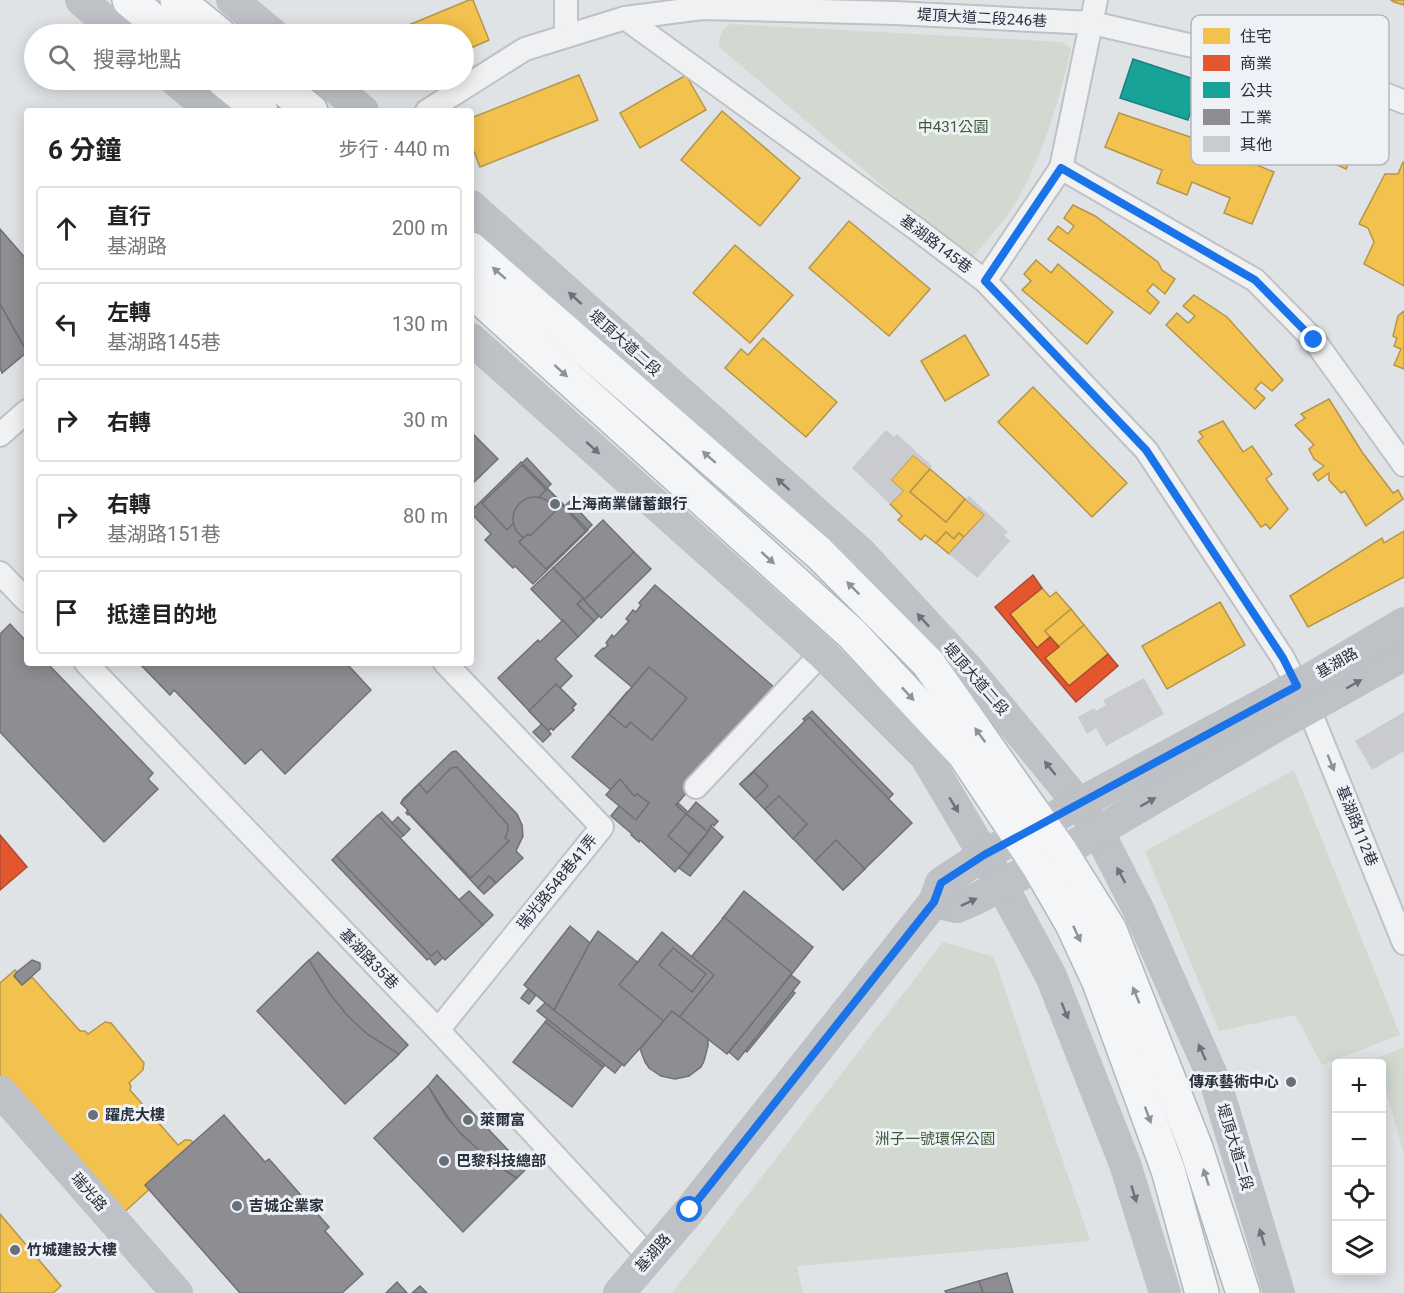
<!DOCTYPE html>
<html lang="zh-TW">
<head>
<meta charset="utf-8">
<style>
  body { margin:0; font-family:Roboto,"Noto Sans TC",sans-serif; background:#f6f6f6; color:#222 }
  .controls { position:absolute; right:18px; bottom:18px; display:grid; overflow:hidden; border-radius:6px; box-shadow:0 3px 15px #0003 }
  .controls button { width:54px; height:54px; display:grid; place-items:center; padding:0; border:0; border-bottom:2px solid #e0e0e0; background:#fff; color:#222; font:30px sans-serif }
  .stop { position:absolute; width:18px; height:18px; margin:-14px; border:4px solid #1a73e8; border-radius:50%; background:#fff }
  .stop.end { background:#1a73e8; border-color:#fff; box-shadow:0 2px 6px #0008 }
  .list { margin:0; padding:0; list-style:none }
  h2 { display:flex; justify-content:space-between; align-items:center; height:78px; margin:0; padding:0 24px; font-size:26px }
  h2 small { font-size:20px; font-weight:400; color:#767676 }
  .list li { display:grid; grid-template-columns:39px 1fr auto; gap:18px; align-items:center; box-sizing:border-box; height:84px; margin:0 12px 12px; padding:0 12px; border:2px solid #e0e0e0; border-radius:6px }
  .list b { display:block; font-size:22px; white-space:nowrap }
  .list p { margin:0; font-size:20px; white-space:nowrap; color:#767676 }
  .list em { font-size:20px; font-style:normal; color:#767676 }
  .icon { flex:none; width:33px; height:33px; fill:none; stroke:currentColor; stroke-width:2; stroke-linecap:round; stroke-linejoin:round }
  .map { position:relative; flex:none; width:1404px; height:1293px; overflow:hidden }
  .search { position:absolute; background:#fff; box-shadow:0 3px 15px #0003; left:24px; top:24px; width:450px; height:66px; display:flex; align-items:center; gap:15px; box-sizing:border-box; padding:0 21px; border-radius:33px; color:#767676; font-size:22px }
  .panel { position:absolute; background:#fff; box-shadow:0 3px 15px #0003; left:24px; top:108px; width:450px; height:558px; border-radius:6px }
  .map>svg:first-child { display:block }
  .green { fill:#d1d9d1 }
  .homes { fill:#f2c14e; stroke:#b59649; stroke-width:1.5 }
  .shops { fill:#e4572e; stroke:#ac4b33; stroke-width:1.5 }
  .public { fill:#17a398; stroke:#1c807d; stroke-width:1.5 }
  .industry { fill:#8d8d92; stroke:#6f7179; stroke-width:1.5 }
  .building { fill:#c9cbce }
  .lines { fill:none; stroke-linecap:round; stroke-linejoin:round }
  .street-casing { stroke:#bfc1c4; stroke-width:26 }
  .highway-casing { stroke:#b3b6ba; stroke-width:36 }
  .street { stroke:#f0f1f2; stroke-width:22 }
  .secondary { stroke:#bec1c5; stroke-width:32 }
  .highway { stroke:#f4f5f6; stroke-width:33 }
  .oneway { fill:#8e929a }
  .oneway2 { fill:#6c717b }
  .oneway3 { fill:#8c9098 }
  .route { stroke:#1a73e8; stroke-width:8 }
  .poi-dot { fill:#686f79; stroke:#eef1f5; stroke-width:2 }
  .labels { text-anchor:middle; stroke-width:6; stroke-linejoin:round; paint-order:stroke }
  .street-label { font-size:15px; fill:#28303e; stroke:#eef1f5 }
  .park-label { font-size:15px; fill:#3c5a35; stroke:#eef1f5 }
  .poi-label { font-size:15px; font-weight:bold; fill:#28303e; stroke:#eef1f5; text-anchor:start }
  .key { fill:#eef1f5; stroke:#b3b7be; stroke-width:1.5 }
  .key-label { font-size:16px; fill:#28303e }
</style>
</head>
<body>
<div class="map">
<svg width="1404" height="1293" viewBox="0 0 1404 1293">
  <rect width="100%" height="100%" fill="#e0e3e6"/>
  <g class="green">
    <path d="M731,24L1062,42L1071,49C1058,103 1044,154 1016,202C1005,222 987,239 973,257H966L719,47C720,36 720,30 731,24Z"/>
    <polygon points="1294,770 1400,1035 1322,1065 1295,1015 1219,1031 1145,851"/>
    <polygon points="943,942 994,957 1090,1241 797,1266 803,1293 672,1293"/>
    <polygon points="1404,1047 1404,1156 1382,1075 1382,1064 1378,1063 1377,1058"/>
  </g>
  <g class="homes">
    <polygon points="469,0 473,0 489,40 464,51 464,34 387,34"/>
    <polygon points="1391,0 1404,0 1404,5 1394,2"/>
    <polygon points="579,75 598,120 480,167 471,144 471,118"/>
    <polygon points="686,75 706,110 640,148 620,113"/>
    <polygon points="1228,85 1258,97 1238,137 1254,144 1247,161 1274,172 1252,224 1224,213 1230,198 1192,182 1187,195 1157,183 1162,170 1105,147 1119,113 1211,144"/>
    <polygon points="722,111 800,178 760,226 681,160"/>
    <polygon points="1311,112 1361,135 1346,169 1304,150 1308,142 1299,137"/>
    <polygon points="1403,162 1404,163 1404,286 1364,264 1374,242 1368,228 1359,224 1385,174 1398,174"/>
    <polygon points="1073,205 1095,216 1158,262 1162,270 1175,279 1165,294 1153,284 1147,291 1159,302 1150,314 1048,239 1058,226 1068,234 1074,226 1064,218"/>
    <polygon points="849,221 930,289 889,336 809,268"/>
    <polygon points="735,245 793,295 750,343 693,293"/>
    <polygon points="1036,260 1051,273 1058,264 1113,312 1087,344 1022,290 1031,281 1024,274"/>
    <polygon points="1194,295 1227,317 1283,380 1272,391 1261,382 1255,389 1265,398 1255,409 1166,325 1177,313 1188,323 1195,316 1183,306"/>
    <polygon points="1404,311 1404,369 1394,365 1401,349 1394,346 1397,338 1393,336 1398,316"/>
    <polygon points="965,335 989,375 945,401 921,361"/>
    <polygon points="763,338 837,402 806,437 725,368 741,349 748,355"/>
    <polygon points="1033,387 1127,483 1092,517 998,422"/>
    <polygon points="1329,399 1362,452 1393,493 1398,490 1403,499 1366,526 1345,491 1341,493 1329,480 1329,473 1318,481 1313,474 1324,466 1314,459 1309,449 1314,445 1295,425 1305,418 1301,414"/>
    <polygon points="1223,421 1243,452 1252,446 1272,474 1266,479 1288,509 1270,529 1266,524 1261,527 1198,441 1203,437 1199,432"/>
    <polygon points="913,455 930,469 910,492 946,522 965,499 985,515 964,537 959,533 954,539 946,532 936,543 925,535 921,540 898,520 902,516 890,504 903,491 891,480"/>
    <polygon points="930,469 965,499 946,522 910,492"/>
    <polygon points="1404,531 1404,577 1308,627 1290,596 1382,538 1384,543"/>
    <polygon points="946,532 954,539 959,533 964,537 949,554 936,543"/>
    <polygon points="1042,588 1050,597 1056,592 1071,609 1045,631 1050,637 1037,648 1010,614"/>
    <polygon points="1220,602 1245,645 1167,689 1142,646"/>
    <polygon points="1071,609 1084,625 1059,647 1045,631"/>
    <polygon points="1084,625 1108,654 1069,686 1045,658"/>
    <polygon points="15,970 17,972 14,976 22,985 32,977 80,1031 85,1031 88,1034 105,1022 111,1023 144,1063 143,1070 129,1083 131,1086 130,1090 178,1145 185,1140 190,1140 195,1144 195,1148 120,1216 0,1074 0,983"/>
    <polygon points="0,1214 61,1286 53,1293 0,1293"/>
  </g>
  <g class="shops">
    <polygon points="1033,575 1042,588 1010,614 1037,648 1050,637 1059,647 1045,658 1069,686 1108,654 1118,666 1076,702 995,607"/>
    <polygon points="0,835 27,867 0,890"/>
  </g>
  <polygon class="public" points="1133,59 1200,81 1188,120 1120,98"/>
  <g class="industry">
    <polygon points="0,229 27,260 27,352 0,304"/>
    <polygon points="0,304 27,352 2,373 0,368"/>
    <polygon points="471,432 498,459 471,485"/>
    <polygon points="527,458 551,484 547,488 565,506 570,501 592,525 546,569 519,542 524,538 519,534 514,523 507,530 482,503"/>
    <polygon points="521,462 588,530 533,584 515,566 513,568 485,540 491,534 471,513 471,511"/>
    <polygon points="522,465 546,490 507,530 482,503"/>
    <circle cx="535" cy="519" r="22"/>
    <polygon points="562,505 586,531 546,569 519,542 528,534 530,536"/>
    <polygon points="603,520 634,552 584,600 599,616 594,621 577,604 583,598 553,568"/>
    <polygon points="634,552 651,569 601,618 584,600"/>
    <polygon points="553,568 583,598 577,604 594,621 578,637 531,589"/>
    <polygon points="655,585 775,688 761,705 758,703 747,720 745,718 731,735 711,764 676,805 708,832 675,872 640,840 639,842 631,835 632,834 611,816 619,806 611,790 572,757 627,692 633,688 595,656 603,648 604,649 608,645 606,643 612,635 614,637 629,621 626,619 633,610 636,612 641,605 639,603"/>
    <polygon points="563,620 578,637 555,659 572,676 560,688 576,704 572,708 574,710 553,730 551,728 548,731 498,678 538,640 540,642"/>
    <polygon points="10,624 27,642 27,663 47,663 153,773 148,779 158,789 104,842 0,732 0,634"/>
    <polygon points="139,663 350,663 348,665 371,690 285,774 261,749 245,764 174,690 170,695"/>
    <polygon points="649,667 687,698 652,740 630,722 626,728 609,714"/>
    <polygon points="556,684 576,704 572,708 574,710 553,730 551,728 548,731 529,711"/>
    <polygon points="812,711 893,794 885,803 803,719"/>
    <polygon points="809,717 912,823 843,890 740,784"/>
    <polygon points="542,724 551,734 543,742 533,732"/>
    <polygon points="456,751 517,814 522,825 523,836 516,851 523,858 496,883 489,876 478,888 409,814 408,815 406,813 408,810 401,803 403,799 452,752"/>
    <polygon points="457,767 508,825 508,830 505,838 509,841 471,878 407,811 408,810 401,803 419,784 427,793 451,768"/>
    <polygon points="754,772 768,786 755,799 740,784"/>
    <polygon points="620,779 634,796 637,794 649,803 636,820 606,795"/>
    <polygon points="779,796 807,824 793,839 765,809"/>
    <polygon points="696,802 718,821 714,826 712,824 708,832 676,805 678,803 688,812"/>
    <polygon points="382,812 404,835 400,838 481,923 435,965 429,958 427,960 332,860"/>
    <polygon points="686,814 708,832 689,854 668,836"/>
    <polygon points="378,815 483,925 445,960 437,951 431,956 336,856"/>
    <polygon points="398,817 410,829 404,835 392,823"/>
    <polygon points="711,826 723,837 690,876 679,868 708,832"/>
    <polygon points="836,840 865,869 843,890 815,861"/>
    <polygon points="489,876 496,883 484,894 478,888"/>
    <polygon points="469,891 493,915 483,925 459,900"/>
    <polygon points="744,891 813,947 791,975 722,919"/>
    <polygon points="724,917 792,973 783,984 795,993 747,1052 736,1043 727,1054 672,1011 692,956"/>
    <polygon points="570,926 590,943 554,1010 524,985"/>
    <polygon points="598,931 684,999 624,1066 613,1057 603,1067 545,1022 554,1010 590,943"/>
    <polygon points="662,932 714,975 671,1027 619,985"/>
    <polygon points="673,948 706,974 692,992 659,965"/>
    <polygon points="318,952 408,1045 391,1062 301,968"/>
    <polygon points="32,960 40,963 40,969 22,985 14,976 17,972"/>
    <polygon points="309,960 330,994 347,1015 367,1034 399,1054 345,1104 257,1011"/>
    <polygon points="791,975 800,982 738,1060 729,1052"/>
    <polygon points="528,989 536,995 529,1004 521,998"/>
    <polygon points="545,1003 622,1064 615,1073 537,1011"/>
    <polygon points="672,1011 708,1039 708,1046 704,1061 701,1067 689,1076 675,1079 661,1076 649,1068 645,1062 640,1049"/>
    <polygon points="545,1022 603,1067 572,1107 513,1062"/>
    <polygon points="437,1075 526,1169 517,1178 478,1151 453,1125 428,1086"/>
    <polygon points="428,1086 446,1116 461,1134 497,1166 517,1178 463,1232 374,1138"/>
    <polygon points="224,1115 265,1162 269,1159 329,1227 325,1231 363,1274 342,1293 240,1293 145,1185"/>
    <polygon points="1007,1273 1013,1293 983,1293 979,1281"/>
    <polygon points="979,1281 983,1293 946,1293 945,1291"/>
    <polygon points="397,1282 407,1293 386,1293"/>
    <polygon points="420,1286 427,1293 412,1293"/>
  </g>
  <g class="building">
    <polygon points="886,430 894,437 897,434 932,466 930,469 913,455 891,480 903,491 890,504 852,468"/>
    <polygon points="969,496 1008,532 1004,535 1010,541 977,578 949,554 985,515 965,499"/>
    <polygon points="1144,678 1164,714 1106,746 1096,728 1087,734 1078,717 1094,708 1096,711 1106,705 1103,700"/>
    <polygon points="1404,712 1404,751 1372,770 1355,741"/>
  </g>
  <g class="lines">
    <g class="street-casing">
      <g id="street">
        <polyline points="625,18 918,230 985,281 1146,450 1283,658 1309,709 1404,943"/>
        <polyline points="566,36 566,0"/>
        <polyline points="427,111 525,49 625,18 702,8 895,13 1092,23 1360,84 1404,102"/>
        <polyline points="1061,168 1255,280 1314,340 1404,465"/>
        <polyline points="985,281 1061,168 1096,0"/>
        <polyline points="0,435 27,411"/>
        <polyline points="0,573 27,601"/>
        <polyline points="86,663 438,1030 649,1257"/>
        <polyline points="696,787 822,653"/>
        <polyline points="438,1030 602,827 445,663"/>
      </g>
    </g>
    <g class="highway-casing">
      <g id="highway">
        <polyline points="129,0 170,34"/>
        <polyline points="177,0 219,34"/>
        <polyline points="223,80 261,111"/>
        <polyline points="273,80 311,111"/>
        <polyline points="471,249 819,553 928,663 1061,852 1110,930 1196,1148 1243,1293"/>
        <polyline points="471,290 852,634 964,754 1038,865 1072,924 1099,982 1168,1170 1202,1293"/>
      </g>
    </g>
    <use href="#street" class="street"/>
    <g class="secondary">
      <polyline points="81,0 121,34"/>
      <polyline points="232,0 273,34"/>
      <polyline points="175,80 212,111"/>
      <polyline points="326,80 363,111"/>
      <polyline points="471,206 862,554 967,668 1078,803 1098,831 1139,911 1216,1084 1279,1293"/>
      <polyline points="471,339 822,653 926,757 1001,884 1051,976 1125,1164 1165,1293"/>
      <polyline points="934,902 957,907 976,899 1073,846 1280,724 1404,655"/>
      <polyline points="0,1091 177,1293"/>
      <polyline points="619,1293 690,1210 934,902 941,883 984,855 1313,677 1404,623"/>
    </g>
    <use href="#highway" class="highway"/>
  </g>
  <defs><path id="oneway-solid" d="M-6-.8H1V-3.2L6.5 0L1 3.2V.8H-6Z" transform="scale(1.5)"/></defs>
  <g class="oneway">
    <use href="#oneway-solid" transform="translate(499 273) rotate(-139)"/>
    <use href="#oneway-solid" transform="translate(561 371) rotate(42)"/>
    <use href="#oneway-solid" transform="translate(709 457) rotate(-139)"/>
    <use href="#oneway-solid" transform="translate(768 558) rotate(42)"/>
    <use href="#oneway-solid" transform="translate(853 588) rotate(-135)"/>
    <use href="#oneway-solid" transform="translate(908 694) rotate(47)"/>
    <use href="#oneway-solid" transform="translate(980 735) rotate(-126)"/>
    <use href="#oneway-solid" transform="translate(1077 934) rotate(65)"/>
    <use href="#oneway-solid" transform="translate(1136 995) rotate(-112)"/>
    <use href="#oneway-solid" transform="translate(1148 1115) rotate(70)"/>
    <use href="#oneway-solid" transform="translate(1206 1177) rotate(-108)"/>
  </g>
  <g class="oneway2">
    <use href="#oneway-solid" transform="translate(575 298) rotate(-138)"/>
    <use href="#oneway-solid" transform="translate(593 448) rotate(42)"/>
    <use href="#oneway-solid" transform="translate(783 484) rotate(-138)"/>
    <use href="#oneway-solid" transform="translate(923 620) rotate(-133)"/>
    <use href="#oneway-solid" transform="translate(1354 684) rotate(-30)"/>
    <use href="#oneway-solid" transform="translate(1050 768) rotate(-129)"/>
    <use href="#oneway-solid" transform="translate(1148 802) rotate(-30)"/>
    <use href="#oneway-solid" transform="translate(954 805) rotate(59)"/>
    <use href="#oneway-solid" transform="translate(1121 875) rotate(-118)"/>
    <use href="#oneway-solid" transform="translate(969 902) rotate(-25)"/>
    <use href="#oneway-solid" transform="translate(1065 1011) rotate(68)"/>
    <use href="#oneway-solid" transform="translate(1202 1052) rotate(-114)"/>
    <use href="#oneway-solid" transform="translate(1134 1194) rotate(73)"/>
    <use href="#oneway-solid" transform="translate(1262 1237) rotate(-107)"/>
  </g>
  <use class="oneway3" href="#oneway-solid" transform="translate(1331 763) rotate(68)"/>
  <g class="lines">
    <polyline class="route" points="690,1210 934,902 941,883 984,855 1297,686 1283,658 1146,450 985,281 1061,168 1255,280 1314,340"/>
  </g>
  <g class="poi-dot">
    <circle cx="555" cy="504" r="6"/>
    <circle cx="1291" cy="1082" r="6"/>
    <circle cx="93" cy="1115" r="6"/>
    <circle cx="468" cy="1120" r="6"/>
    <circle cx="444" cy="1161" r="6"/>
    <circle cx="237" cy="1206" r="6"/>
    <circle cx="15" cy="1250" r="6"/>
  </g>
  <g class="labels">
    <g class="street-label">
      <text transform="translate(982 18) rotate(3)" y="5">堤頂大道二段246巷</text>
      <text transform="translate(936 244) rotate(37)" y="5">基湖路145巷</text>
      <text transform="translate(625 343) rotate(42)" y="5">堤頂大道二段</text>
      <text transform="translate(1337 663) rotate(-30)" y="5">基湖路</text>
      <text transform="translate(976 679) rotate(49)" y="5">堤頂大道二段</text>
      <text transform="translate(1357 826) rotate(68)" y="5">基湖路112巷</text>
      <text transform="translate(557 882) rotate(-51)" y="5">瑞光路548巷41弄</text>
      <text transform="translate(369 959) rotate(46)" y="5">基湖路35巷</text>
      <text transform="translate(1235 1147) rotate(73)" y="5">堤頂大道二段</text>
      <text transform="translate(89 1192) rotate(49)" y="5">瑞光路</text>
      <text transform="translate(653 1253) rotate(-49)" y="5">基湖路</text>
    </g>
    <g class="park-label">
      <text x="953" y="132">中431公園</text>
      <text x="935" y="1144">洲子一號環保公園</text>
    </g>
    <g class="poi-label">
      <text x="567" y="509">上海商業儲蓄銀行</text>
      <text x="1279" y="1087" text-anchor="end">傳承藝術中心</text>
      <text x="105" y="1120">躍虎大樓</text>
      <text x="480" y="1125">萊爾富</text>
      <text x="456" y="1166">巴黎科技總部</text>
      <text x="249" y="1211">吉城企業家</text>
      <text x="27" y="1255">竹城建設大樓</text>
    </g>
  </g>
  <rect x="1191" y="15" width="198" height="150" rx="9" class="key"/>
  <rect x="1203" y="28" width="27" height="16" fill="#f2c14e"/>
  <rect x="1203" y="55" width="27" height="16" fill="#e4572e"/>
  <rect x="1203" y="82" width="27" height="16" fill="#17a398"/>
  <rect x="1203" y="109" width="27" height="16" fill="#8d8d92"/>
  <rect x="1203" y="136" width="27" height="16" fill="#c9cbce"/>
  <g class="key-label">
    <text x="1240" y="42">住宅</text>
    <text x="1240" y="69">商業</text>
    <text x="1240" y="96">公共</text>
    <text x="1240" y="123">工業</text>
    <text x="1240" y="150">其他</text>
  </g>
</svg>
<div class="controls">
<button>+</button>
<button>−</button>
<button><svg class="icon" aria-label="locate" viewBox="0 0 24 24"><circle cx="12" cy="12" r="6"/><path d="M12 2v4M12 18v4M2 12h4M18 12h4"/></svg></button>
<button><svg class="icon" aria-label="layers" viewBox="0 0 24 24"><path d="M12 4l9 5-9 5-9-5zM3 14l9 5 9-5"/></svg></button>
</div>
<div class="stop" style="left:690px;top:1210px"></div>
<div class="stop end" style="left:1314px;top:340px"></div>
<div class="search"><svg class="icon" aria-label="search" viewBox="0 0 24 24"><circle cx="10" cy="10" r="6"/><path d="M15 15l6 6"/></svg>搜尋地點</div>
<section class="panel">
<h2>6 分鐘<small>步行 · 440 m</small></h2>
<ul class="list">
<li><svg class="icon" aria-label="ahead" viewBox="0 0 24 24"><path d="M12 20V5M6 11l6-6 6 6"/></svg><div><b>直行</b><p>基湖路</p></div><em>200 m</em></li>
<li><svg class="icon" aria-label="left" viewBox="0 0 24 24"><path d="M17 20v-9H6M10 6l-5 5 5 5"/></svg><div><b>左轉</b><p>基湖路145巷</p></div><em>130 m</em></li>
<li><svg class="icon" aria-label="right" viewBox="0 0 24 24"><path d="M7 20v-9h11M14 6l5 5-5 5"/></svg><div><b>右轉</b></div><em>30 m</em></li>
<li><svg class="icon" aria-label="right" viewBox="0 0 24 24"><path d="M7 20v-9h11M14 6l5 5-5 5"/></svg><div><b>右轉</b><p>基湖路151巷</p></div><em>80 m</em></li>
<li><svg class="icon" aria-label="arrive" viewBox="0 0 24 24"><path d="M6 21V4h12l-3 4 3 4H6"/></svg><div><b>抵達目的地</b></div></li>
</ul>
</section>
</div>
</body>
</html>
